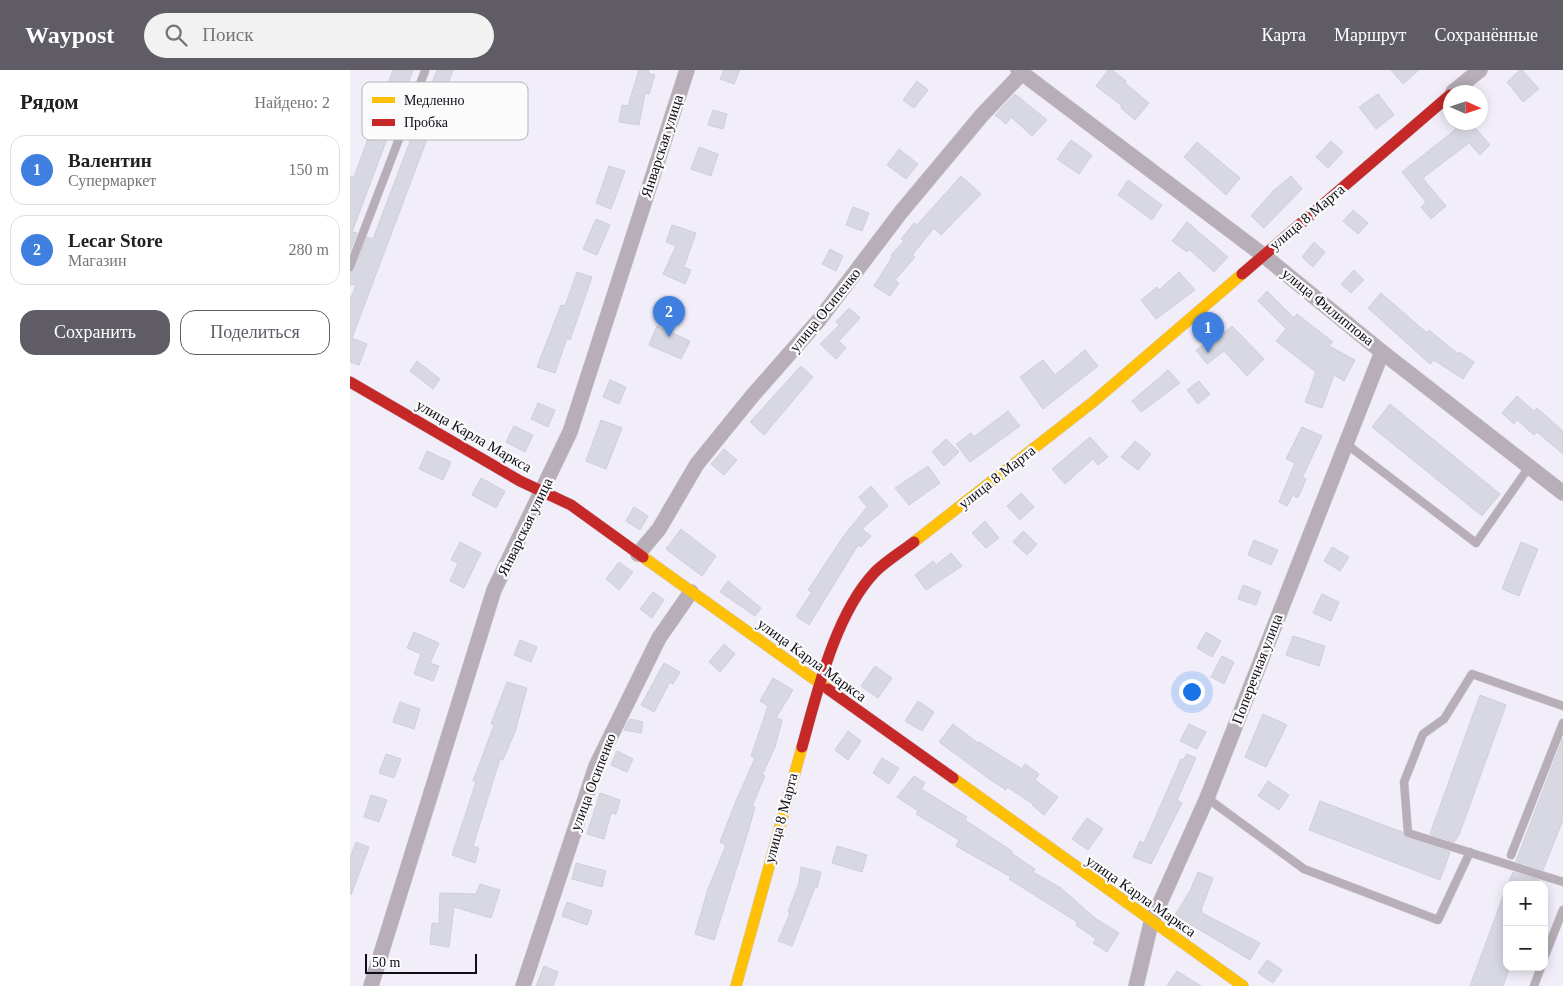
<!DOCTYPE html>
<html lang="ru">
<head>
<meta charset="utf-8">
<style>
  body { margin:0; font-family:"Times New Roman",serif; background:#f2f2f2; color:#202124 }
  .controls { position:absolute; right:15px; bottom:15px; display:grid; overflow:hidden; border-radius:10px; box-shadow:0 2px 12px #0003 }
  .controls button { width:45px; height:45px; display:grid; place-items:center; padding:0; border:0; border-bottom:1px solid #e0e0e0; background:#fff; color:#202124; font:25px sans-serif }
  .compass { position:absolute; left:1093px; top:15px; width:45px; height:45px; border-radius:50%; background:#fff; box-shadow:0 2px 12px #0003; rotate:93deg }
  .scale { position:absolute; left:15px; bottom:12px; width:112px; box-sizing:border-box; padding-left:5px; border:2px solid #100d17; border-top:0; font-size:14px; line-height:18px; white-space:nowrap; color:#100d17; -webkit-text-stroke:4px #fbfbfb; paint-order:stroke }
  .you { position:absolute; left:841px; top:621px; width:18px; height:18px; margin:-12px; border:4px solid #fff; border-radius:50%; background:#1a73e8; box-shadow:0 0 0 8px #1a73e833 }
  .badge { display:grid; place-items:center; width:32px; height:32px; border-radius:50%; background:#5f5c66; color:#fff; font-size:16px; font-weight:700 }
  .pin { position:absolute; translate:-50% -41px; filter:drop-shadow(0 1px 2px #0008) }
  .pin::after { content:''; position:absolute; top:26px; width:18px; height:15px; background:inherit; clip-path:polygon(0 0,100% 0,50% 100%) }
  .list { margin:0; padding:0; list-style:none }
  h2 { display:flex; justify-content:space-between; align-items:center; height:65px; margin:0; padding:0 20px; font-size:21px }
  h2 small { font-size:16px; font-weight:400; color:#757577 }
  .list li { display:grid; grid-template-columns:32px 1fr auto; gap:15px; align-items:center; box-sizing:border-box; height:70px; margin:0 10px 10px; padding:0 10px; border:1px solid #e0e0e0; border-radius:15px }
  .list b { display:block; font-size:19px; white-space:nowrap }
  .list p { margin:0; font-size:16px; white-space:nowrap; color:#757577 }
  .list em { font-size:16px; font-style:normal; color:#757577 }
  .actions { display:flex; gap:10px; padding:15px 20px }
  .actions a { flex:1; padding:11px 0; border:1px solid #5f5c66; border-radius:15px; text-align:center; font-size:18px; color:#5f5c66 }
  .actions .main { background:#5f5c66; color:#fff }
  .icon { flex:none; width:28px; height:28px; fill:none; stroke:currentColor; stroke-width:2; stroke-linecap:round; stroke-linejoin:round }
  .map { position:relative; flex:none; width:1213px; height:916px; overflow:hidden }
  header { display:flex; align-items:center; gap:30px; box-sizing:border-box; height:70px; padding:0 25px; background:#5f5c66; color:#fff }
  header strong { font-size:24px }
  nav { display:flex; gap:28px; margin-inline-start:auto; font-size:18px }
  .search { width:350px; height:45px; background:#f2f2f2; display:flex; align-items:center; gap:12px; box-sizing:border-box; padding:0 18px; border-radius:28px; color:#757577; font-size:19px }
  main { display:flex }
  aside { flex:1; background:#fff }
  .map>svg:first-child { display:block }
  .building { fill:#d7d8e2; stroke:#cecfd9 }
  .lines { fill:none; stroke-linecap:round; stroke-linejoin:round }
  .lane-casing { stroke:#cecbd4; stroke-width:9 }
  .street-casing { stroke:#cecbd4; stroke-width:16 }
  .slow-casing { stroke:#cecbd4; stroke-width:12 }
  .jam-casing { stroke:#cecbd4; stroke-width:12 }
  .lane { stroke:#b7aeb8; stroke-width:8 }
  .street { stroke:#b7aeb8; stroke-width:15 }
  .slow { stroke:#ffc107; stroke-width:11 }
  .jam { stroke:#c62828; stroke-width:11 }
  .labels { text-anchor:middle; stroke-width:4.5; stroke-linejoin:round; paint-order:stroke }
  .street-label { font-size:15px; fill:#100d17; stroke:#fbfbfb }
  .key { fill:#fbfbfb; stroke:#b4b4b7; stroke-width:1 }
  .key-label { font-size:14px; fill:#100d17 }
</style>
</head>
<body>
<header>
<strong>Waypost</strong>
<div class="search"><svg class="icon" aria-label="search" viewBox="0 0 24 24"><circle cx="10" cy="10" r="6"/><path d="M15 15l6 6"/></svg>Поиск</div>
<nav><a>Карта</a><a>Маршрут</a><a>Сохранённые</a></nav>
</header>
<main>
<aside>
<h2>Рядом<small>Найдено: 2</small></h2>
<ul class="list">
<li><span class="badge" style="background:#3f7fe0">1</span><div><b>Валентин</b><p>Супермаркет</p></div><em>150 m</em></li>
<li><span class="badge" style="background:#3f7fe0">2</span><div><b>Lecar Store</b><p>Магазин</p></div><em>280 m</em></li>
</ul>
<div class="actions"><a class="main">Сохранить</a><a>Поделиться</a></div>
</aside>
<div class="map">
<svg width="1213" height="916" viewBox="0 0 1213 916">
  <rect width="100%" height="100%" fill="#f1eef9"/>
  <g class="building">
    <polygon points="43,0 63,0 2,162 7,163 0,181 0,106 4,107"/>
    <polygon points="87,0 103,0 2,268 17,274 9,295 0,292 0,230 6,215 0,214 0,203 5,199 17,167 23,169"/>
    <polygon points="289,0 299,0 298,3 305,5 299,24 295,23 289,55 269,52 272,35 278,36"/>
    <polygon points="374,0 390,0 384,14 370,9"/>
    <polygon points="758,0 762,0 776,11 775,13 799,33 785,50 771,38 772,36 746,16"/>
    <polygon points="1041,0 1069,0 1053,14"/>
    <polygon points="1170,0 1172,0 1189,19 1173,32 1157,12"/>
    <polygon points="567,11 578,20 564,38 553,30"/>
    <polygon points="665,24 697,50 682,66 661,47 656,54 645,45"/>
    <polygon points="1028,24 1044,45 1026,59 1009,37"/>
    <polygon points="363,40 377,44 373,59 358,55"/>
    <polygon points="1100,52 1120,52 1140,75 1130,85 1119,73 1074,107 1074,110 1096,136 1081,149 1071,137 1076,132 1052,102 1106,59"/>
    <polygon points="721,70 742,85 729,104 707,89"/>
    <polygon points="981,71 993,82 978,98 966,87"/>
    <polygon points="847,72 890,108 876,125 834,87"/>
    <polygon points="349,77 368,84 361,106 341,99"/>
    <polygon points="549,79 568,94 556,109 537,95"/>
    <polygon points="259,96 275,101 261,139 246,133"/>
    <polygon points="611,106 631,124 591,165 584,158 562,185 565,187 545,210 549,213 540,226 524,216 542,187 541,185 554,171 551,169 564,153 567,155"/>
    <polygon points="941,106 952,119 914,158 901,146 924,120"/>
    <polygon points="778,110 812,135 802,150 768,125"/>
    <polygon points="503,137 519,143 512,161 496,155"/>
    <polygon points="1003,140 1018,153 1008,164 993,151"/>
    <polygon points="246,149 260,155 247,185 233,179"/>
    <polygon points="837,152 878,187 864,202 839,179 837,182 822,171"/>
    <polygon points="322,155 346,163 334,197 341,200 335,214 313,204 326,176 316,172"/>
    <polygon points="964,172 975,182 963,197 952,187"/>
    <polygon points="480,179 493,186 486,201 472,194"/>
    <polygon points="1004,200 1014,210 1001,223 991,214"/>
    <polygon points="227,202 242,207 220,270 217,268 205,303 187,297 211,235 215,236"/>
    <polygon points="829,202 845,220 806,249 791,230 807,217 809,220"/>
    <polygon points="917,221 944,248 947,244 983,272 979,276 1005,290 994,311 984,305 972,338 955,332 966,302 926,271 936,259 908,231"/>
    <polygon points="1031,223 1077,263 1079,260 1108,284 1109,282 1124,292 1113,309 1084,290 1080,294 1018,238"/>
    <polygon points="499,238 510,248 489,271 496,278 486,289 470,274 489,255 486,252"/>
    <polygon points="307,256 340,271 331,289 299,275"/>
    <polygon points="882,256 914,289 897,306 874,281 857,294 846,280 859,271 861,274"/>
    <polygon points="735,280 748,296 693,339 670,307 693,290 705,305"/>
    <polygon points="67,291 90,309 83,319 60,301"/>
    <polygon points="451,296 463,307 414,365 400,352"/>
    <polygon points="818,300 830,313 791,342 782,331"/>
    <polygon points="260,310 276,317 269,334 253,327"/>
    <polygon points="849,311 860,324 848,334 837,320"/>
    <polygon points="1167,326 1184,341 1187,338 1213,361 1213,384 1187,362 1184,365 1167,350 1164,354 1152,343"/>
    <polygon points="188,333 205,340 198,357 181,349"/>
    <polygon points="1040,334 1150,424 1132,446 1022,357"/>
    <polygon points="658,341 670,356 620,392 606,374 621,363 624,367"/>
    <polygon points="251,350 272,358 256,399 236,391"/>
    <polygon points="164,356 183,365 175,382 156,372"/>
    <polygon points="952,357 972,366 952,408 956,409 948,428 943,425 937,436 929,432 945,393 936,389"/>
    <polygon points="740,367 758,387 748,395 743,389 715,414 702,399"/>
    <polygon points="596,369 609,382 594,396 582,382"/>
    <polygon points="785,371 801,384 788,400 771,387"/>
    <polygon points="374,379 387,390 374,405 361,394"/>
    <polygon points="77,381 101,392 93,410 69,399"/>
    <polygon points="578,396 590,413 559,435 545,418"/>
    <polygon points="131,408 155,421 146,438 122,425"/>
    <polygon points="521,416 538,436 512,459 521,466 511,477 508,475 459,555 446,546 462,522 458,520 493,467 517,437 509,427"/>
    <polygon points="671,423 684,437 670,450 657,436"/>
    <polygon points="284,437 298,446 290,460 276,451"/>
    <polygon points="635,451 649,468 636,478 622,463"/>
    <polygon points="331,459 366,486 352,506 316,479"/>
    <polygon points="673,461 687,474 677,485 663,472"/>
    <polygon points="904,470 928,480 921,495 898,485"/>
    <polygon points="110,472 131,483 114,518 100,511 108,493 101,490"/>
    <polygon points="1171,472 1188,479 1169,526 1152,519"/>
    <polygon points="982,477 999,487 990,501 974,491"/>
    <polygon points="601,483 612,496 576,520 565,505 583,491 586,495"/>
    <polygon points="269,492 283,502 269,520 256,509"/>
    <polygon points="378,511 411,538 405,546 370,522"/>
    <polygon points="893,515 911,522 906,535 888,529"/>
    <polygon points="303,522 314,530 302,548 290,539"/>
    <polygon points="972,524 989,532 981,551 963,543"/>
    <polygon points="64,562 89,573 80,593 89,596 83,611 64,604 71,584 57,578"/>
    <polygon points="856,562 871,571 862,587 847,578"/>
    <polygon points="943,566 975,576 969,596 936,585"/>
    <polygon points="170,570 187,577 181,592 164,585"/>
    <polygon points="374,574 385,584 370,602 359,592"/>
    <polygon points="872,586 884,592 874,614 861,607"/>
    <polygon points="314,593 330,602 323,614 320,612 304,642 291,635"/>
    <polygon points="525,596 542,608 528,628 511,616"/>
    <polygon points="423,608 443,620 426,648 432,650 425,677 412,705 415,706 402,736 405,737 397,765 364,870 345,864 358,819 376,775 370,772 386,731 405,688 401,686 418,636 410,631"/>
    <polygon points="157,612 177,618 165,662 153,690 150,689 123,776 129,778 125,793 102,785 126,712 123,711 144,655 141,654"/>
    <polygon points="1130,625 1156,635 1109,765 1104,772 1080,764"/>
    <polygon points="568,631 584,642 572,661 555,651"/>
    <polygon points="50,632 70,639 64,659 43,652"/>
    <polygon points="913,644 937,655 916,697 895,687"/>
    <polygon points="280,649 293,652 291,663 274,660"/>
    <polygon points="603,654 628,673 629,672 672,699 675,694 689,704 685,710 708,727 694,745 682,735 683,734 657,717 656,720 642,711 589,672"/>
    <polygon points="839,654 856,662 847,679 830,671"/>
    <polygon points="498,661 511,671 498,690 485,680"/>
    <polygon points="1213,668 1213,750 1193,800 1166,791"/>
    <polygon points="267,681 283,689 277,702 261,695"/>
    <polygon points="36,684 51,689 44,708 29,703"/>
    <polygon points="837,684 846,688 827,730 832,733 801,794 783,787 790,771 794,773 831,689 833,690"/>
    <polygon points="532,688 549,698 539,714 523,703"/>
    <polygon points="564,706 575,713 571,719 617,747 615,750 662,781 661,783 685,799 683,802 711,818 746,849 769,863 757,882 743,873 746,869 726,855 727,852 659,809 661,807 606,776 609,770 566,744 568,741 547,727"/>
    <polygon points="918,711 939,725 929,740 908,726"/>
    <polygon points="250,723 270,730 266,744 261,743 254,769 237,764"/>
    <polygon points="21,725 37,730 29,752 14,747"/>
    <polygon points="970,731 1052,762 1056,768 1100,782 1090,810 959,760"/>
    <polygon points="737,748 753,759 738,780 722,769"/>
    <polygon points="6,772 19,777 1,825 0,788"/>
    <polygon points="487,776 517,785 512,802 482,793"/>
    <polygon points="226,793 256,801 252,817 222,809"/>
    <polygon points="451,797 471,802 467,818 465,817 442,876 428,871 440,843 438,842 449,813"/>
    <polygon points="848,802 863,808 851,840 854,844 910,873 900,890 825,845 840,821"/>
    <polygon points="1163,802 1189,810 1188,815 1158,815"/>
    <polygon points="130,814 150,820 141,848 104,837 99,877 80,874 82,853 89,854 90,823 126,824"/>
    <polygon points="1155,821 1157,897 1160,897 1153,916 1120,916"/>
    <polygon points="217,832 242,841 237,855 212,846"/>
    <polygon points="917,890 932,900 923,913 908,903"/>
    <polygon points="194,896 208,902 203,916 186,916"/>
    <polygon points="827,901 851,916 817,916"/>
  </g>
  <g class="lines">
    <g class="lane-casing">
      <g id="lane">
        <polyline points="0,197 75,1"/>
        <polyline points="995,373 1126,473 1179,397"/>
        <polyline points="1213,636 1122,604 1094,649 1073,664 1054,712 1058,763 1213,812"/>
        <polyline points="857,728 954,799 1088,850 1120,782"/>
        <polyline points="1161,785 1213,653"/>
        <polyline points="1194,888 1213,840"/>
        <polyline points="1184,916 1191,897"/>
      </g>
    </g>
    <g class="street-casing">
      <g id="street">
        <polyline points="668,0 913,185 1032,282 1213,423"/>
        <polyline points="1103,22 1130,0"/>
        <polyline points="288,484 309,459 347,394 403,325 469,250 551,142 632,45 672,3"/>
        <polyline points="21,916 144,520 220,362 337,0"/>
        <polyline points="173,916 246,696 309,568 341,522"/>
        <polyline points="786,916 801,853 857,728 1032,282"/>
      </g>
    </g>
    <g class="slow-casing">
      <g id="slow">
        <polyline points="564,472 743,332 892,204"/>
        <polyline points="293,487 478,619"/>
        <polyline points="603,708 893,916"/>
        <polyline points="386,916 452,677"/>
      </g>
    </g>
    <g class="jam-casing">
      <g id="jam">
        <polyline points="892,204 1100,25"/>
        <polyline points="0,312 170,411 221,435 293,487"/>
        <polyline points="478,619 603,708"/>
        <path d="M452,677C467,623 485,544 525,502C536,491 551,482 564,472"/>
      </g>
    </g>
    <use href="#lane" class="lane"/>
    <use href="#street" class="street"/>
    <use href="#slow" class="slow"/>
    <use href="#jam" class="jam"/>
  </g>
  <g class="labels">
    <g class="street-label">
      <text transform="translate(312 76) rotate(-72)" y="5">Январская улица</text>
      <text transform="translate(957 147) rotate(-40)" y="5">улица 8 Марта</text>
      <text transform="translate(978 237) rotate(39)" y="5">улица Филиппова</text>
      <text transform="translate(475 240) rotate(-51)" y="5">улица Осипенко</text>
      <text transform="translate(124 366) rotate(30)" y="5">улица Карла Маркса</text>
      <text transform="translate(647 407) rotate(-38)" y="5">улица 8 Марта</text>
      <text transform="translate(175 457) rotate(-64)" y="5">Январская улица</text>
      <text transform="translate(462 590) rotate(36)" y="5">улица Карла Маркса</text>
      <text transform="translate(907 599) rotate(-69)" y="5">Поперечная улица</text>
      <text transform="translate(243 712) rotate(-69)" y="5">улица Осипенко</text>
      <text transform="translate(431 748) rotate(-75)" y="5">улица 8 Марта</text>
      <text transform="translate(791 826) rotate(35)" y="5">улица Карла Маркса</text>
    </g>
  </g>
  <rect x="12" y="12" width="166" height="58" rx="8" class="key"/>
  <rect x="22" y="27" width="23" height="6" fill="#ffc107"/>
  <rect x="22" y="49" width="23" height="7" fill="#c62828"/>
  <g class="key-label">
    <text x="54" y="35">Медленно</text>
    <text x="54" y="57">Пробка</text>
  </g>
</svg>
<div class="controls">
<button>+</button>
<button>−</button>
</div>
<svg class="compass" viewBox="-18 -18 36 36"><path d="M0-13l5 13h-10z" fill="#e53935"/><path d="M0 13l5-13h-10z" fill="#757577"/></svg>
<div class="scale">50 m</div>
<div class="you"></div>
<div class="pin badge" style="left:858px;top:283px;background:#3f7fe0">1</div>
<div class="pin badge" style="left:319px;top:267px;background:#3f7fe0">2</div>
</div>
</main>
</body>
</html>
